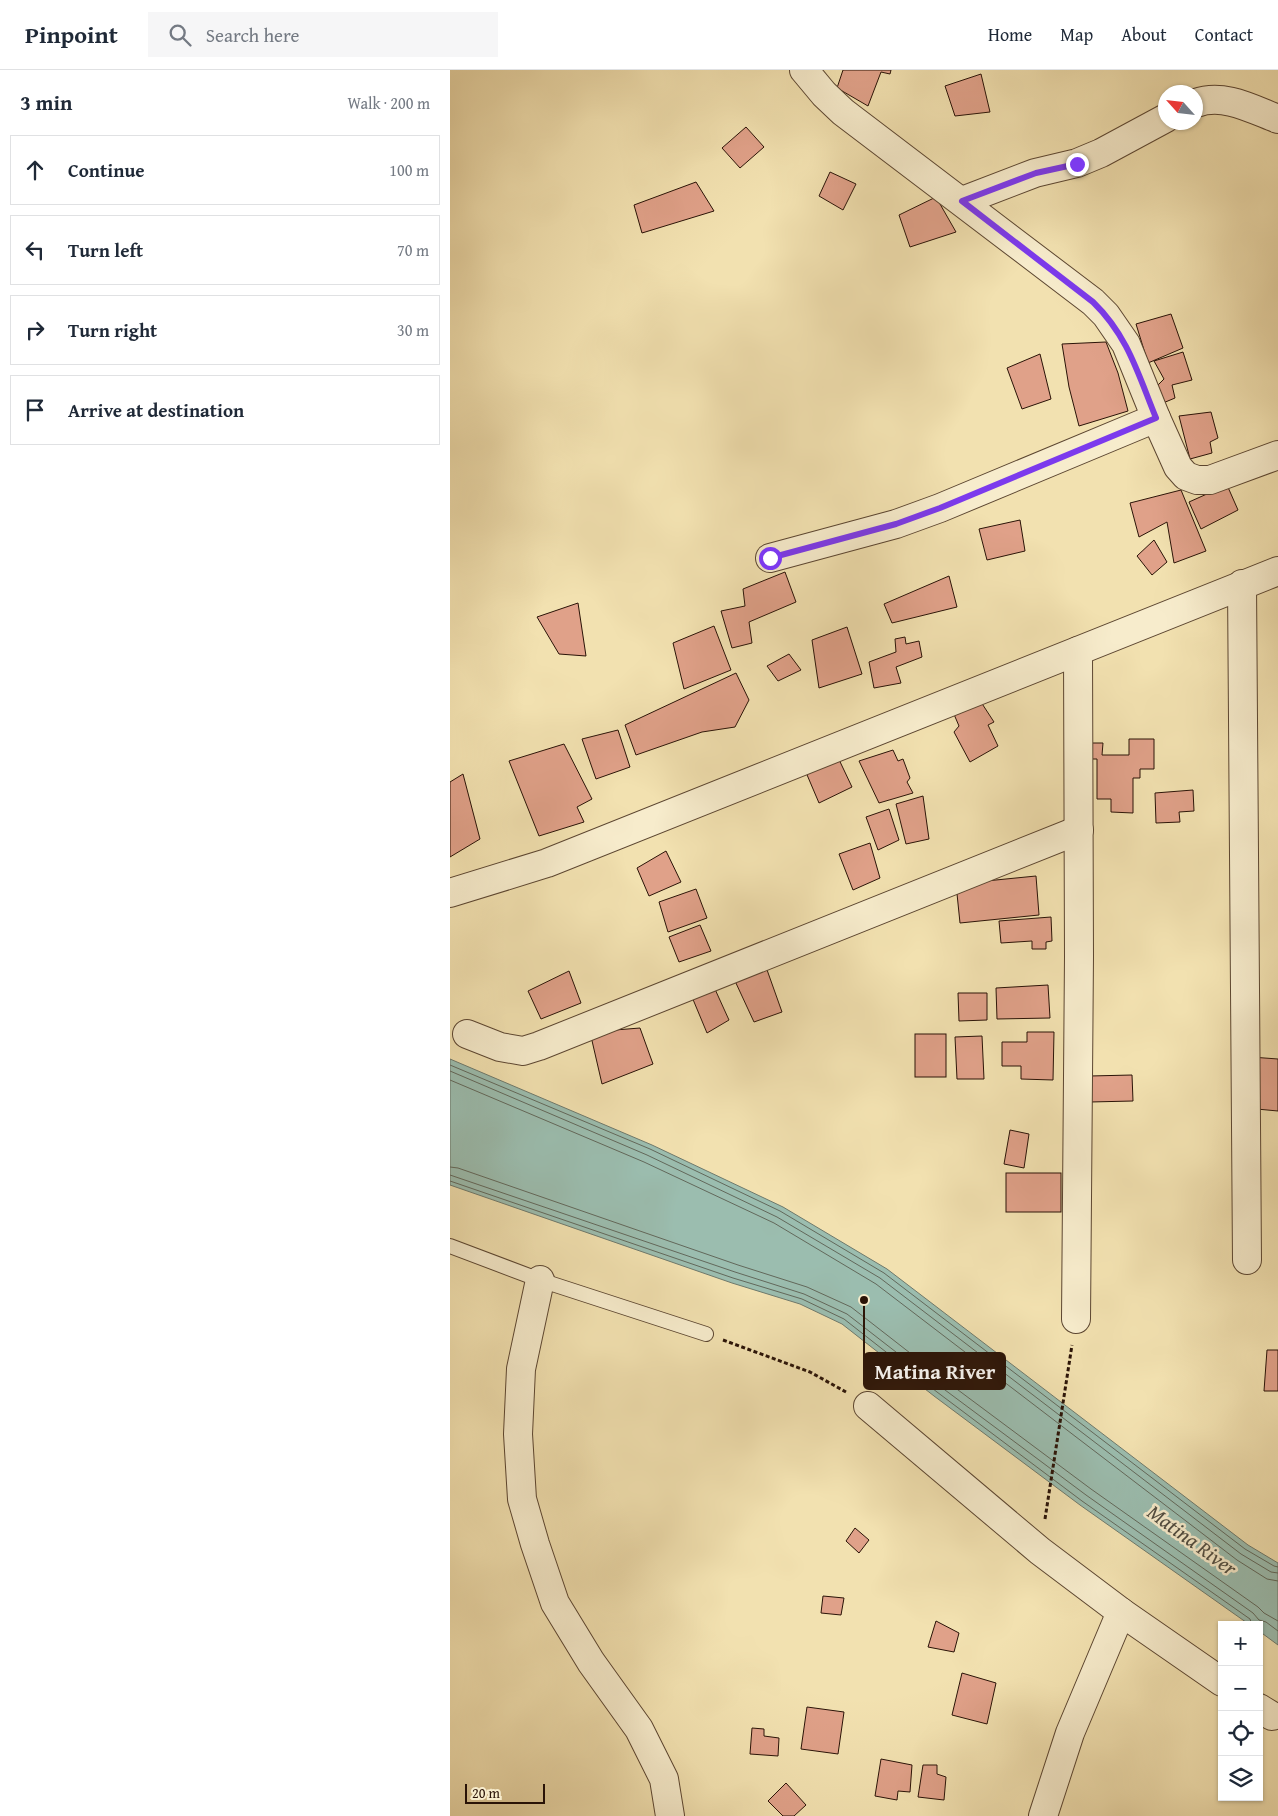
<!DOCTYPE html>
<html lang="en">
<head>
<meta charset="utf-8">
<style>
  body { margin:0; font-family:"Gentium Book Plus",serif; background:#f6f6f7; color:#1f2937 }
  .controls { position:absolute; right:15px; bottom:15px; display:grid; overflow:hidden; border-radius:0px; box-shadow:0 1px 4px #0004 }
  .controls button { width:45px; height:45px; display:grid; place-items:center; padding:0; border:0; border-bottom:1px solid #e0e1e3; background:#fff; color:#1f2937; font:25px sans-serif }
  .compass { position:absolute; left:708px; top:15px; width:45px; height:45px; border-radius:50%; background:#fff; box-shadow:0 1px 4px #0004; rotate:297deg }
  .scale { position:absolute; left:15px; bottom:12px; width:80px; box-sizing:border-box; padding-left:5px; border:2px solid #2a1307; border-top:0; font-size:14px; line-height:18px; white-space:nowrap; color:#2a1307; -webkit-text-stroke:4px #f7eccc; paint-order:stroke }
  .stop { position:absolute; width:15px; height:15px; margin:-11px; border:4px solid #7c3aed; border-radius:50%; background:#fff }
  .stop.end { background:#7c3aed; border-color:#fff; box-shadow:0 1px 5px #0008 }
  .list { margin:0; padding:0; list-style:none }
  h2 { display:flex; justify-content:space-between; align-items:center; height:65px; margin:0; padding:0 20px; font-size:21px }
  h2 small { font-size:16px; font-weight:400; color:#747a83 }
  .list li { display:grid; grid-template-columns:32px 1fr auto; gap:15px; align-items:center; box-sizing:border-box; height:70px; margin:0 10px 10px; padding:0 10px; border:1px solid #e0e1e3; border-radius:0px }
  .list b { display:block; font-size:19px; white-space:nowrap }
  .list em { font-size:16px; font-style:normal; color:#747a83 }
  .icon { flex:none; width:28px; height:28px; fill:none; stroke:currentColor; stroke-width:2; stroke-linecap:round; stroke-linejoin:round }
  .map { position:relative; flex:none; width:828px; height:1746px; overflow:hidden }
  header { display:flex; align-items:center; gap:30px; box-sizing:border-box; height:70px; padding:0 25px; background:#fff; border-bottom:1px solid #e0e1e3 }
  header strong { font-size:24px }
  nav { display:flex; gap:28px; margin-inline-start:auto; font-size:18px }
  .search { width:350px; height:45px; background:#f6f6f7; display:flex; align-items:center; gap:12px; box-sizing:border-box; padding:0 18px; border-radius:0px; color:#747a83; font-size:19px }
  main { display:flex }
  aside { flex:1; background:#fff }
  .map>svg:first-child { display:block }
  .water { fill:#9bbdaf; stroke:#6e796c }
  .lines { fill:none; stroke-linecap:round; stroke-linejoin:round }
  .shore { stroke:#62685b; stroke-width:1 }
  .building { fill:#e0a189; stroke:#2a1307 }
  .lane-casing { stroke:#5c4631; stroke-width:16 }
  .street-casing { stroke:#5c4631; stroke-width:30 }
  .path { stroke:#2a1307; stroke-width:3; stroke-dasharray:4 2.5; stroke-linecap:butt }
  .lane { stroke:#f7eccc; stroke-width:14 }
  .street { stroke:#f7eccc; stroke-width:28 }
  .route { stroke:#7c3aed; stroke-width:6 }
  .labels { text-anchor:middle; stroke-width:5; stroke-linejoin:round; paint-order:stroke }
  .water-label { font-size:21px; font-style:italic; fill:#524e42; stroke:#f7eccc }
  .leader { fill:none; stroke:#2a1307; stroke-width:2 }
  .callout-dot { fill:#2a1307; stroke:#f7eccc; stroke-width:2 }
  .callout { fill:#2a1307; stroke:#2a1307; stroke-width:2 }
  .callout-label { font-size:21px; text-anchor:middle; font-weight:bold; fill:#fff }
</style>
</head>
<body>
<header>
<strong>Pinpoint</strong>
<div class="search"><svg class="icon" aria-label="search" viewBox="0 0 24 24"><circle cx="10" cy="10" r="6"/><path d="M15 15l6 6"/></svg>Search here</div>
<nav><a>Home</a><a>Map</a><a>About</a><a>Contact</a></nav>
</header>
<main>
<aside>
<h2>3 min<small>Walk · 200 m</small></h2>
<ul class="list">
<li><svg class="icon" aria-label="ahead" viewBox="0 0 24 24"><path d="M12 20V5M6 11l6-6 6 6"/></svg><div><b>Continue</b></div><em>100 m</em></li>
<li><svg class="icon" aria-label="left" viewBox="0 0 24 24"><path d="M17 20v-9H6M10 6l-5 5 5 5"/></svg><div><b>Turn left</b></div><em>70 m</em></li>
<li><svg class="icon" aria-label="right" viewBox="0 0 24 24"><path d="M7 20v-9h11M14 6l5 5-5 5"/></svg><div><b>Turn right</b></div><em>30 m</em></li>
<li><svg class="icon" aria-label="arrive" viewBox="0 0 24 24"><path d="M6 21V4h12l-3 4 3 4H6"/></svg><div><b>Arrive at destination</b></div></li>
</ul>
</aside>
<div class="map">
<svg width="828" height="1746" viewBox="0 0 828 1746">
  <rect width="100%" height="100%" fill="#f2e1b0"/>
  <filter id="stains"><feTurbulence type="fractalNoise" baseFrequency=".004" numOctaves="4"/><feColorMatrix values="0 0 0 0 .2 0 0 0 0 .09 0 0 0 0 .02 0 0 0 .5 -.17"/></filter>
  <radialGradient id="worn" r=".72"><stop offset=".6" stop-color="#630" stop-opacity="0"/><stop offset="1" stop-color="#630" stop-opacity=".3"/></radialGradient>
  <polygon class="water" points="0,989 202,1075 333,1137 437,1199 798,1475 828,1493 828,1575 809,1561 809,1555 800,1555 630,1435 484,1326 392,1254 350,1234 282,1213 0,1115"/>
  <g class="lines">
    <g class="shore">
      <polyline points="0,995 200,1079 330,1141 434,1203 795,1479 824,1496 828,1497"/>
      <polyline points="0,1001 197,1085 327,1147 430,1208 791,1484 821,1502 828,1503"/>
      <polyline points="0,1010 194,1092 324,1153 426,1214 787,1490 817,1509 828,1511"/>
      <polyline points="0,1097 8,1098 288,1195 357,1217 401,1237 496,1311 641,1419 808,1537 814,1543 828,1551"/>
      <polyline points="0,1105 285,1202 354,1224 397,1244 491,1317 636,1425 803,1543 809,1550 816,1552 828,1561"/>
      <polyline points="0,1111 283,1208 352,1229 394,1249 487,1322 632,1431 800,1549 802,1555"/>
    </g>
  </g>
  <g class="building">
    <polygon points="393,0 441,0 440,4 431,2 418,36 387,18"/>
    <polygon points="531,4 540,42 505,46 495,16"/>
    <polygon points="296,57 314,77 290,98 272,78"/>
    <polygon points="380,102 406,114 393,140 369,126"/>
    <polygon points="246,112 264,141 192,163 184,135"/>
    <polygon points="486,127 506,162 460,177 449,145"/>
    <polygon points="721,244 733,278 698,293 686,254"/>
    <polygon points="656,272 668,303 678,341 629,356 619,317 612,274"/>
    <polygon points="733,282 742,310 722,315 725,328 713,333 707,316 714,309 704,291"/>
    <polygon points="590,284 601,329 572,339 557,298"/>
    <polygon points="761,342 768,368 760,372 762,383 740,389 729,346"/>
    <polygon points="777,415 788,440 751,459 739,432"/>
    <polygon points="731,420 756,481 724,493 717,452 689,467 680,433"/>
    <polygon points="570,450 575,481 537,490 529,459"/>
    <polygon points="704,470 717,492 702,505 687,486"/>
    <polygon points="335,502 346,532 299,552 302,573 282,578 271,541 295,536 293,519"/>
    <polygon points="499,506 507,537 442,553 434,534"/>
    <polygon points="128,533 136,586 109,584 87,547"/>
    <polygon points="264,556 281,600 234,619 223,573"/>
    <polygon points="397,557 412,604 369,618 362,570"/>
    <polygon points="455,567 456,574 469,571 472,587 446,597 451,613 424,618 419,592 446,582 445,569"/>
    <polygon points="339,584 351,600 328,611 317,596"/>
    <polygon points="286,603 299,630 285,657 252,662 186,685 175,655"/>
    <polygon points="529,629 544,652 538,655 548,676 520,692 504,662 509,656 503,642"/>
    <polygon points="168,660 180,697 146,709 132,669"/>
    <polygon points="679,669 704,669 704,699 690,699 690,708 683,708 683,743 661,742 661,729 647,729 647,689 635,689 635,673 653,673 652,685 679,685"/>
    <polygon points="114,674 142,729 127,737 134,752 89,766 59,691"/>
    <polygon points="384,679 402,717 369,733 352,693"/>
    <polygon points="443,680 448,691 453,689 460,708 457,712 463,723 429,733 409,691"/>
    <polygon points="13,704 30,769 0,787 0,712"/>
    <polygon points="743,720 744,741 729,742 730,752 706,753 705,723"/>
    <polygon points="473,726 479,769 456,774 446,734"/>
    <polygon points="439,739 449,770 428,780 416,747"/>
    <polygon points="420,773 430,808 403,820 389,784"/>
    <polygon points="216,781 231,812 199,826 187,798"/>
    <polygon points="586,806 589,845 510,853 506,814"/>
    <polygon points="246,819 257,848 218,862 209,832"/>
    <polygon points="601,847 602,871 596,872 596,879 582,879 582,871 551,873 549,851"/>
    <polygon points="250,855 261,881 229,892 219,867"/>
    <polygon points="316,897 332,942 304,952 285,911"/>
    <polygon points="119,901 131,933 91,949 78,921"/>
    <polygon points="598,915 600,948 547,949 546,918"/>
    <polygon points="264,917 279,950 257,963 242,927"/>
    <polygon points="508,923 537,923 537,950 509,951"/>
    <polygon points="190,958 203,994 152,1014 140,962"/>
    <polygon points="577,962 604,962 603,1010 571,1009 571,996 552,996 552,972 577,972"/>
    <rect x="465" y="964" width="31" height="43"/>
    <polygon points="532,966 534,1009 507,1009 505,967"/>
    <polygon points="801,987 828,989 828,1041 796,1038"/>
    <polygon points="682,1005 683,1031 640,1032 640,1006"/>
    <polygon points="560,1060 579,1064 574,1098 554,1094"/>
    <rect x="556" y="1103" width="55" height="39"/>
    <polygon points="817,1280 828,1280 828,1321 814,1321"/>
    <polygon points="405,1458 419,1470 409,1483 396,1471"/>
    <polygon points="373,1526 394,1528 391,1545 371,1543"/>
    <polygon points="486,1551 509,1563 504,1582 478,1577"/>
    <polygon points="512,1603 546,1613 537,1654 502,1645"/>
    <polygon points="357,1637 394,1642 388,1684 351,1679"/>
    <polygon points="302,1658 314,1659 314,1666 329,1668 328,1686 300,1684"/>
    <polygon points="431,1689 462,1695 460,1722 448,1721 447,1730 425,1726"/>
    <polygon points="473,1695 487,1695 487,1704 496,1707 494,1730 468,1727"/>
    <polygon points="336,1713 356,1735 344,1746 333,1746 318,1731"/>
  </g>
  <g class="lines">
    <g class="lane-casing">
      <polyline id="lane" points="0,1176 90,1210 256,1264"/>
    </g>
    <g class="street-casing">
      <g id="street">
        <polyline points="354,0 374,24 393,42 643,232 656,245 676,274 706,348 728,397 736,406 747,410 760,410 828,385"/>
        <path d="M746,33C774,23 802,39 828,49"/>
        <polyline points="512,131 585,103 627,93 651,83 716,48"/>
        <polyline points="320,488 446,454 490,438 706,348"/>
        <polyline points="792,514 797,1190"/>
        <polyline points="0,823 97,793 828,501"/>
        <polyline points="17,964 50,977 73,981 89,976 629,760"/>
        <polyline points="90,1210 71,1299 68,1364 72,1429 85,1474 105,1533 141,1592 189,1659 214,1709 220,1746"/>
        <polyline points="626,1249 629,886 628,581"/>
        <polyline points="418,1336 590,1481 671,1542 772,1612"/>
        <polyline points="809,1638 822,1646"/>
        <polyline points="593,1746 620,1663 671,1542"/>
      </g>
    </g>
    <g class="path">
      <polyline points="273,1270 360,1302 396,1322"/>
      <polyline points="595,1449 622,1275"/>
    </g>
    <use href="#lane" class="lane"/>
    <use href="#street" class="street"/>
  </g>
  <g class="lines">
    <path class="route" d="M320,488L446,454L490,438L706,348C688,304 678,266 643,232L512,131L586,103L627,94"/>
  </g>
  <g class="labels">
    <g class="water-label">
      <text transform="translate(742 1470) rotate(36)" y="7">Matina River</text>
    </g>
  </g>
  <path class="leader" d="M414 1230L414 1301"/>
  <circle class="callout-dot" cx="414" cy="1230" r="5"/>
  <rect class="callout" x="414" y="1283" width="141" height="36" rx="5"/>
  <g class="callout-label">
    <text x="485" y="1309">Matina River</text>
  </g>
  <rect width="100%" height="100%" filter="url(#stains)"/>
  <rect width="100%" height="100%" fill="url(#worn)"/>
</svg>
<div class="controls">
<button>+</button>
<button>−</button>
<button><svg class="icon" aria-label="locate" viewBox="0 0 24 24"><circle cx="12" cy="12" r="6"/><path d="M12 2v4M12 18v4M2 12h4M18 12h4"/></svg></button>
<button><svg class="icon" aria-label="layers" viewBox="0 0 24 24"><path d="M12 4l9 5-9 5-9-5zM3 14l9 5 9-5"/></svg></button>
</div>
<svg class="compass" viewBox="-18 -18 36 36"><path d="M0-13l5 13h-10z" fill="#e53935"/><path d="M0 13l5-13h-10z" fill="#747a83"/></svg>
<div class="scale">20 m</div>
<div class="stop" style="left:320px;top:488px"></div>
<div class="stop end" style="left:627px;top:94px"></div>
</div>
</main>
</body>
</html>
